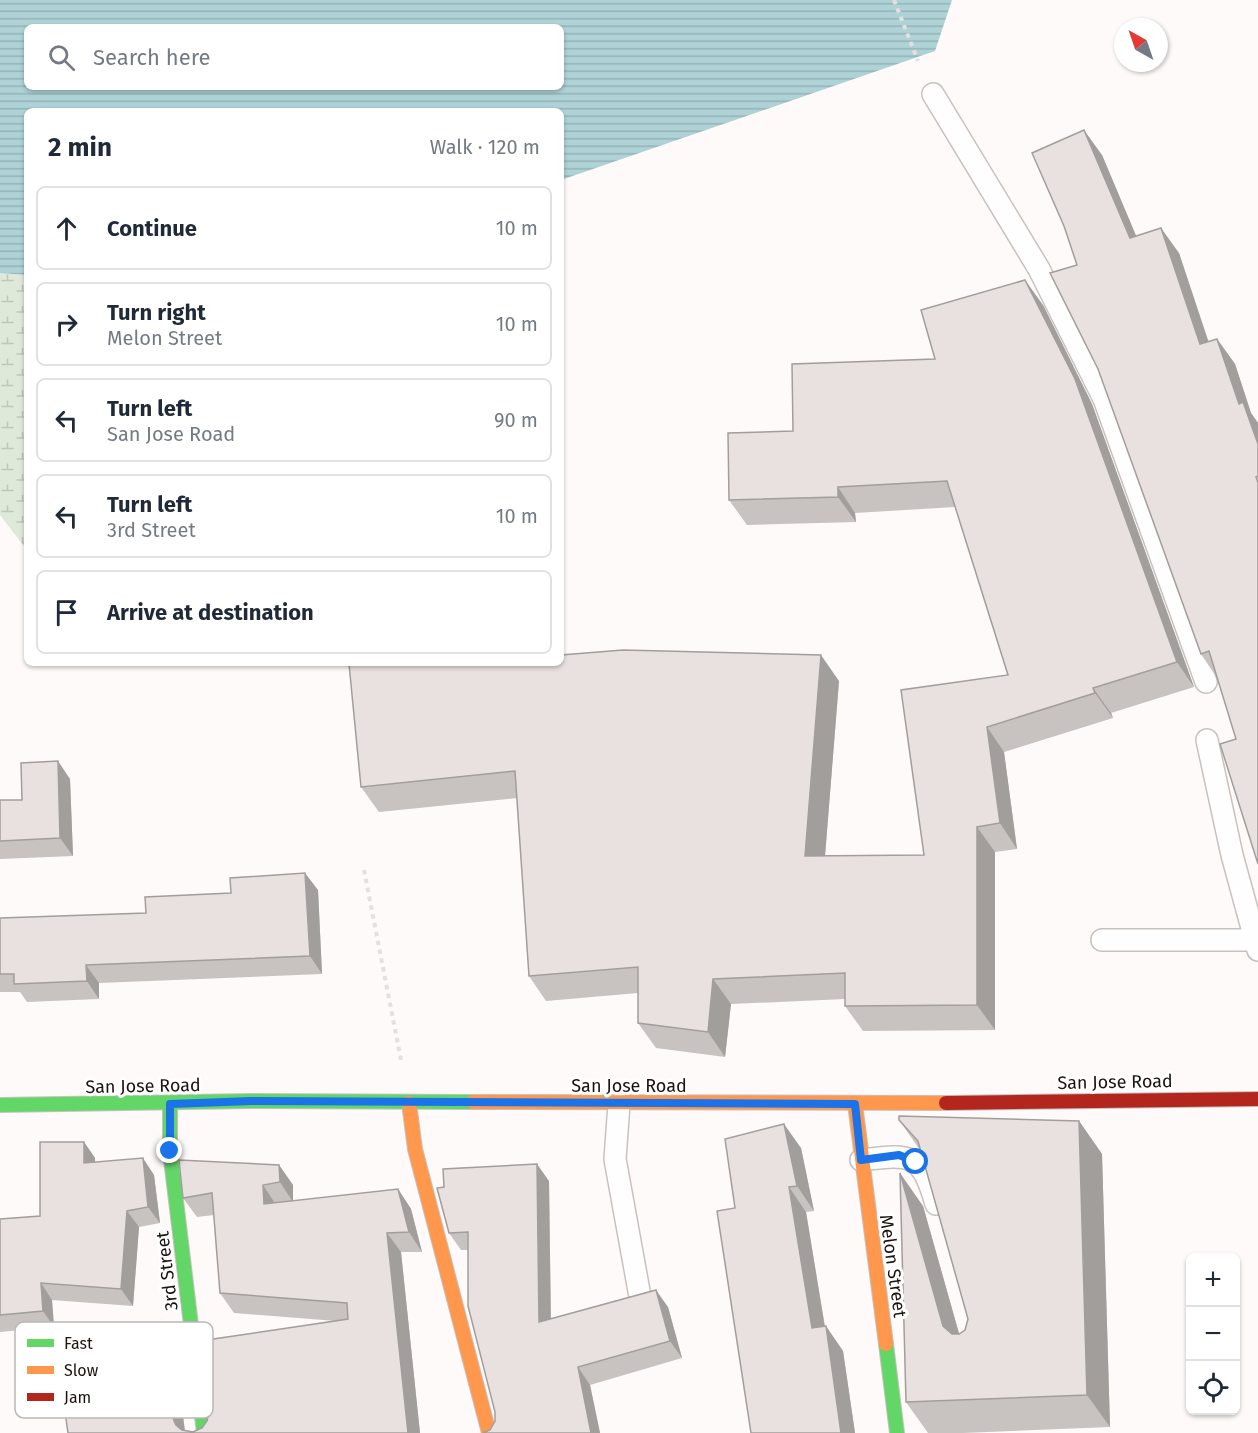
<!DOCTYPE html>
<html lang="en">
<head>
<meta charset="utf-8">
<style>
  body { margin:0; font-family:"Fira Sans",sans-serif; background:#f2f2f3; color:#1f2937 }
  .controls { position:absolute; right:18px; bottom:18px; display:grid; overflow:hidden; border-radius:9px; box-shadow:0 2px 4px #0004 }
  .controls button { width:54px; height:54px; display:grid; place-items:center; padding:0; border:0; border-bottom:2px solid #e0e1e3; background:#fff; color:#1f2937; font:30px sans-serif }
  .compass { position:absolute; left:1114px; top:18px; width:54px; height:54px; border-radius:50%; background:#fff; box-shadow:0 2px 4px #0004; rotate:320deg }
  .stop { position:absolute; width:18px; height:18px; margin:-14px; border:4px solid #1a73e8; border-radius:50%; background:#fff }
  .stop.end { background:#1a73e8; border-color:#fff; box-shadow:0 2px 6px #0008 }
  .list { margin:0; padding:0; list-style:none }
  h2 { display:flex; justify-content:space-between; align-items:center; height:78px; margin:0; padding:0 24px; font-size:26px }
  h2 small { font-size:20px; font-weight:400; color:#747a83 }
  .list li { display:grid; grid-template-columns:39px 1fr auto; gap:18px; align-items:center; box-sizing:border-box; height:84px; margin:0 12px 12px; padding:0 12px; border:2px solid #e0e1e3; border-radius:9px }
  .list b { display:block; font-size:22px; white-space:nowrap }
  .list p { margin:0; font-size:20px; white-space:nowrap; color:#747a83 }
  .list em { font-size:20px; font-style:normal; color:#747a83 }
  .icon { flex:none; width:33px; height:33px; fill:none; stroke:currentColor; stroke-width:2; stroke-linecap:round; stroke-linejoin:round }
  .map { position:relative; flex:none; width:1258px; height:1433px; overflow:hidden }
  .search { position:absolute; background:#fff; box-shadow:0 2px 4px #0004; left:24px; top:24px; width:540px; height:66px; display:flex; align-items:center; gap:15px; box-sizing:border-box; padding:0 21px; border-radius:9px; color:#747a83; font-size:22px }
  .panel { position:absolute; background:#fff; box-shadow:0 2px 4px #0004; left:24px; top:108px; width:540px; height:558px; border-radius:9px }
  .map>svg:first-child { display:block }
  .wetland { fill:url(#wetland-marsh) }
  .water { fill:url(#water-rules); fill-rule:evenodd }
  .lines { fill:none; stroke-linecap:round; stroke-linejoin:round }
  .lane-casing { stroke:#c8c2bf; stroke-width:24 }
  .fast-casing { stroke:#c8c2bf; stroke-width:16 }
  .slow-casing { stroke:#c8c2bf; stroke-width:16 }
  .jam-casing { stroke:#c8c2bf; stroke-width:16 }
  .path { stroke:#e2e0e0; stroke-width:4; stroke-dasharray:4.5 4.5; stroke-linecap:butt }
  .lane { stroke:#fffefe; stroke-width:21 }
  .fast { stroke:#63d668; stroke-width:14 }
  .slow { stroke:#ff974d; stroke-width:14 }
  .jam { stroke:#b3261e; stroke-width:14 }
  .wall { fill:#c8c2c0 }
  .shaded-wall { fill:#a29e9c }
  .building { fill:#e8e1df; stroke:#a29e9c; stroke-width:1.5 }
  .route { stroke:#1a73e8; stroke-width:8 }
  .labels { text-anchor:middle; stroke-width:6; stroke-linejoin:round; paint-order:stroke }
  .street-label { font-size:18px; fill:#1c130f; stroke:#fff }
  .key { fill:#fff; stroke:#bbb8b7; stroke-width:1.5 }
  .key-label { font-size:16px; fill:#1c130f }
</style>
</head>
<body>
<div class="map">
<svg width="1258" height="1433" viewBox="0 0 1258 1433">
  <defs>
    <pattern id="wetland-marsh" width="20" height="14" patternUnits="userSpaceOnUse" patternTransform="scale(1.5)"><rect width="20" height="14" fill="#dfe9da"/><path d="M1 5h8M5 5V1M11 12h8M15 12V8" fill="none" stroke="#bfc7ba"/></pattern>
    <pattern id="water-rules" width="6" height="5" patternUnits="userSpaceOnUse" patternTransform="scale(1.5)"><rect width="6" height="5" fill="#aed2d6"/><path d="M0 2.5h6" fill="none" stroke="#95b3b6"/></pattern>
  </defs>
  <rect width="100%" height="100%" fill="#fdfaf9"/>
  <polygon class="wetland" points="0,273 27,275 27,550 0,515"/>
  <path class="water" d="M0,0H952L935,51L561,180V111H27V275L0,273ZM27,27H561V87H27Z"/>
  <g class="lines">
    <g class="lane-casing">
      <g id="lane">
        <polyline points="933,94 1039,269 1104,399 1206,682"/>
        <polyline points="1207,740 1232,855 1258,950"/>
        <polyline points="1102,940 1255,940"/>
        <polyline points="619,1104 615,1159 641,1302"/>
        <path d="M861,1160C911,1154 921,1152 936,1204"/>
      </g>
    </g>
    <g class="fast-casing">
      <g id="fast">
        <polyline points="170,1104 170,1151 204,1433"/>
        <polyline points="0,1105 251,1101 473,1102"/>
        <polyline points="886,1344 897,1433"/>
      </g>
    </g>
    <g class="slow-casing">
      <g id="slow">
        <polyline points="473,1102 946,1103"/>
        <polyline points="409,1103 415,1149 489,1433"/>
        <polyline points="855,1104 886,1344"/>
      </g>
    </g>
    <g class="jam-casing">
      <polyline id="jam" points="946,1103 1258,1099"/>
    </g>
    <g class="path">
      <polyline points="894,0 918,61"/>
      <polyline points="364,870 401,1060"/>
    </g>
    <use href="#lane" class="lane"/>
    <use href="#fast" class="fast"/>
    <use href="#slow" class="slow"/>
    <use href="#jam" class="jam"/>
  </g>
  <g class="wall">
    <polygon points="1102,155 1136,236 1179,253 1208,342 1217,339 1235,364 1251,413 1258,423 1258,864 1236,739 1217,678 1201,654 1077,265"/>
    <polygon points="1043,305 1092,404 1194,687 1111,713 1113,718 1004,752 1017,849 995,852 995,1030 863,1031 845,1006 845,999 731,1004 725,1057 656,1048 638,1023 638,993 546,1001 529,976 517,798 379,812 361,787 839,681 825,856 924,855 1008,675 955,507 855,513 856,522 747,525 729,500 793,431"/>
    <polygon points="70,779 73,856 0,859 0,800 22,800"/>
    <polygon points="318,890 322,974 99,983 99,999 27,1002 20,992 0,992 0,918 146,913"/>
    <polygon points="899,1120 1079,1121 1102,1154 1110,1427 963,1433 928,1433 906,1402 923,1206 959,1334 965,1330 968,1319 920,1150"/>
    <polygon points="84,1142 95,1158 95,1162 154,1175 160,1223 139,1227 133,1306 52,1300 54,1327 0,1332 0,1219 40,1216"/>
    <polygon points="801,1148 814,1211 806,1212 825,1326 843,1351 855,1433 751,1433 735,1208"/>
    <polygon points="279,1165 293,1185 293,1201 398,1189 411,1209 422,1252 401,1252 420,1433 68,1433 177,1366 185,1431 193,1432 202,1428 336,1321 234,1313 220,1293 214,1215 197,1217 183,1198"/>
    <polygon points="549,1181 551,1319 668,1307 682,1358 590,1385 600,1433 483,1433 490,1430 495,1421 495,1412 468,1250 461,1250 449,1233"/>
  </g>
  <g class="shaded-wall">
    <polygon points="1084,130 1102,155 1148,264 1130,238"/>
    <polygon points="1161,228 1179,253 1218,370 1200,344"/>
    <polygon points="1025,280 1043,305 1092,404 1194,687 1177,662"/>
    <polygon points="1217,339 1235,364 1251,413 1258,423 1258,444 1239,404"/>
    <polygon points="838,487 855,513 856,522 838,497"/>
    <polygon points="821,655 839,681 823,881 805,856"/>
    <polygon points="1093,688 1111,713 1113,718 1095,693"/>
    <polygon points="987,727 1004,752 1017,849 1000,823"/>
    <polygon points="58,761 70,779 73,856 60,838"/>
    <polygon points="977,827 995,852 995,1030 977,1005"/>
    <polygon points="305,873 318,890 322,974 310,956"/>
    <polygon points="86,965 99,983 99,999 87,981"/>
    <polygon points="713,979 731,1004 725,1057 708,1032"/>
    <polygon points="1079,1121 1102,1154 1110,1427 1087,1395"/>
    <polygon points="784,1124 801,1148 814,1211 797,1186"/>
    <polygon points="84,1142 95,1158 95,1179 84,1163"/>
    <polygon points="143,1158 154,1175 160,1223 148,1207"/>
    <polygon points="537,1164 549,1181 551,1339 539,1322"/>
    <polygon points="279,1165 293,1185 293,1202 280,1182"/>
    <polygon points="900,1173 923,1206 966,1358 943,1326"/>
    <polygon points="263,1185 276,1205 264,1204"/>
    <polygon points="789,1187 806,1212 829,1353 812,1328"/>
    <polygon points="398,1189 411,1209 422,1252 409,1232"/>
    <polygon points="127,1211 139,1227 133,1306 121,1289"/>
    <polygon points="387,1233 401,1252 420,1433 408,1433"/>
    <polygon points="41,1283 52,1300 54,1327 43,1311"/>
    <polygon points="656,1290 668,1307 682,1358 670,1341"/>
    <polygon points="826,1326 843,1351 855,1433 841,1433"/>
    <polygon points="163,1347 177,1366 185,1433 176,1425 172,1416"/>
    <polygon points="578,1367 590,1385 600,1433 591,1433"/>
  </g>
  <g class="building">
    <polygon points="1084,130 1130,238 1161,228 1200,344 1217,339 1239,404 1243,402 1258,444 1258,476 1256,477 1258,483 1258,864 1220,744 1236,739 1209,651 1201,654 1098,369 1050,273 1077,265 1064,226 1032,153"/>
    <polygon points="1025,280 1075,379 1177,662 1093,688 1095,693 987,727 1000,823 977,827 977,1005 845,1006 845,973 713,979 708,1032 638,1023 638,967 529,976 515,771 361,787 349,664 363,663 561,663 561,655 623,650 821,655 805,856 924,855 901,690 1008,675 947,481 838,487 838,497 729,500 728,433 793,431 792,364 935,359 921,310"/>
    <polygon points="58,761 60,838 0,841 0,800 22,800 21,763"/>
    <polygon points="305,873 310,956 86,965 87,981 14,984 14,974 0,974 0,918 146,913 145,897 231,893 230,878"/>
    <polygon points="899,1116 1079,1121 1087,1395 906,1402 900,1173 943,1326 952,1334 959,1334 965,1330 968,1319 918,1141 899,1120"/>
    <polygon points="784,1124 797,1186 789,1187 812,1328 826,1326 841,1433 751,1433 717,1211 735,1208 725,1139"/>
    <polygon points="40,1142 84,1142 84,1163 143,1158 148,1207 127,1211 121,1289 41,1283 43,1311 0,1315 0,1219 40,1216"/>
    <polygon points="179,1160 279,1165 280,1182 263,1185 264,1204 398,1189 409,1232 387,1233 408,1433 68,1433 58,1363 163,1347 172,1416 176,1425 182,1430 193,1432 202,1428 207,1421 209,1412 200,1341 348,1319 347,1303 220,1293 212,1193 183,1198"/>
    <polygon points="537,1164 539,1322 656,1290 670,1341 578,1367 591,1433 483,1433 490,1430 495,1421 495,1412 468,1306 468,1232 449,1233 437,1188 444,1187 443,1169"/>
  </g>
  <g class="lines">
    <polyline class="route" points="170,1151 170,1104 251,1101 855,1104 861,1160 899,1155 916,1162"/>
  </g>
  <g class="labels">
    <g class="street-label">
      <text transform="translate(1115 1082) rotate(-1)" y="6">San Jose Road</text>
      <text transform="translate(143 1086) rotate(-1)" y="6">San Jose Road</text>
      <text x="629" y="1092">San Jose Road</text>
      <text transform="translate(893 1266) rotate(82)" y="6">Melon Street</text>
      <text transform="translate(167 1271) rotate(-97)" y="6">3rd Street</text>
    </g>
  </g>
  <rect x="15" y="1322" width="198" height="96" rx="9" class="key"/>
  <rect x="27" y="1339" width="27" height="8" fill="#63d668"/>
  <rect x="27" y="1366" width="27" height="8" fill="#ff974d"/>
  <rect x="27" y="1393" width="27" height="8" fill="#b3261e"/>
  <g class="key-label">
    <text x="64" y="1349">Fast</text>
    <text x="64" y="1376">Slow</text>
    <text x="64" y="1403">Jam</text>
  </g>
</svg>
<div class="controls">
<button>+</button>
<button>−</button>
<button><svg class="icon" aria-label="locate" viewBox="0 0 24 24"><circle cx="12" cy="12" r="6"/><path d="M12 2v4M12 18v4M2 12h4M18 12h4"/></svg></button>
</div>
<svg class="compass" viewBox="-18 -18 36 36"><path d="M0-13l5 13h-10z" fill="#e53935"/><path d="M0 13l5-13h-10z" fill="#747a83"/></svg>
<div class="stop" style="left:916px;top:1162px"></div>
<div class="stop end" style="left:170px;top:1151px"></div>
<div class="search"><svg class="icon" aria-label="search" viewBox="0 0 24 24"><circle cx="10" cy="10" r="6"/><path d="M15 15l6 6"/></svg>Search here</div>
<section class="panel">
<h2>2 min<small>Walk · 120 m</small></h2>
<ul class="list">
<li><svg class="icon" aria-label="ahead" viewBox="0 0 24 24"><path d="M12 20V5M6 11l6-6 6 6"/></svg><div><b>Continue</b></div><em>10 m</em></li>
<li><svg class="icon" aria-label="right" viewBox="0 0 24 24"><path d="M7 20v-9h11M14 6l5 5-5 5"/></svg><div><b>Turn right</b><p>Melon Street</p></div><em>10 m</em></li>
<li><svg class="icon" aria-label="left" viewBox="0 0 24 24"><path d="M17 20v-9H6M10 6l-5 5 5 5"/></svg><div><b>Turn left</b><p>San Jose Road</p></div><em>90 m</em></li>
<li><svg class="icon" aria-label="left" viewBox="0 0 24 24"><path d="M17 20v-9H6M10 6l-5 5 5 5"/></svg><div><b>Turn left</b><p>3rd Street</p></div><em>10 m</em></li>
<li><svg class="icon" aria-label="arrive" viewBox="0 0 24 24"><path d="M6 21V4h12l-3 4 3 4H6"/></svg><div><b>Arrive at destination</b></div></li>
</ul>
</section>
</div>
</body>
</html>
